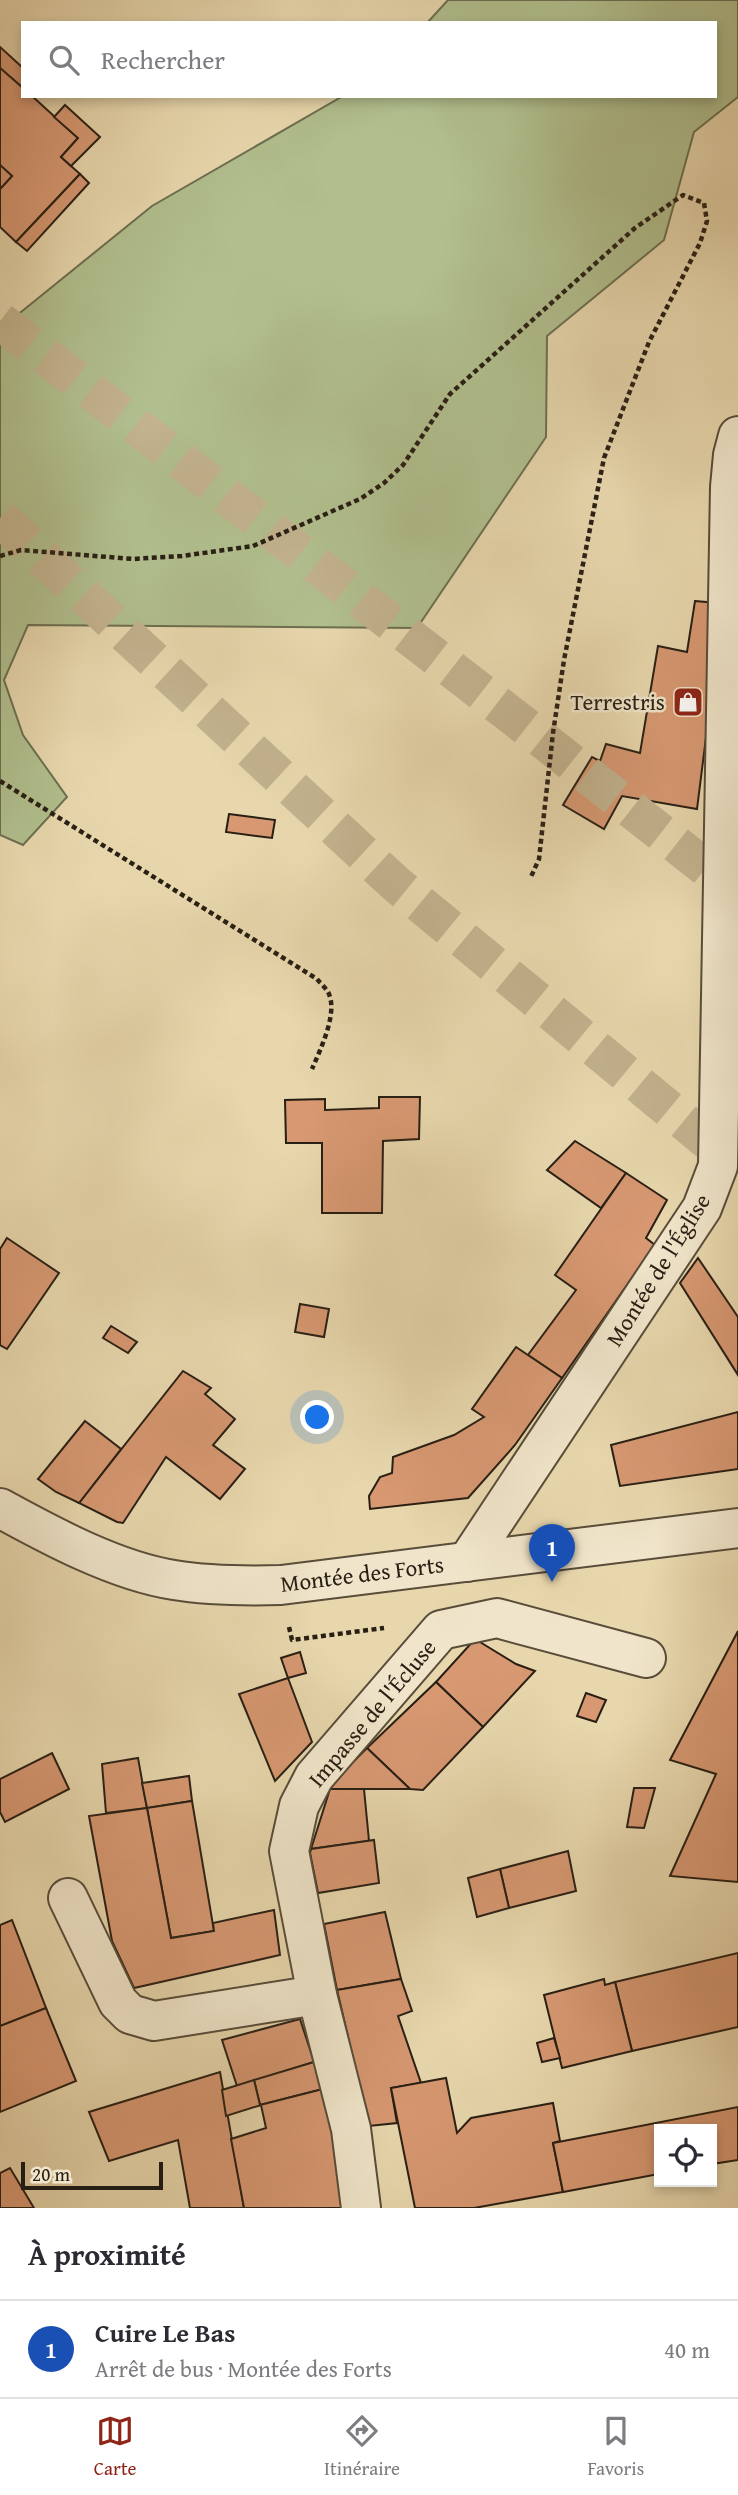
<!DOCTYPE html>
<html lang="fr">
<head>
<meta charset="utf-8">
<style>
  body { margin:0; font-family:"Gentium Book Plus",serif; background:#f2f2f3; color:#2b2b33 }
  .controls { position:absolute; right:21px; bottom:21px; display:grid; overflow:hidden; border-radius:0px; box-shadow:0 4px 10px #0003 }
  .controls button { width:63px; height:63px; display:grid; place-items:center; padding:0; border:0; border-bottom:2px solid #e1e1e2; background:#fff; color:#2b2b33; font:35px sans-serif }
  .scale { position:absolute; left:21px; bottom:18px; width:142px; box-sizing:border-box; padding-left:7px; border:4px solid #281f14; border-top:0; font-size:19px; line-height:24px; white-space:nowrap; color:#281f14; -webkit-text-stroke:5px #f0e5ca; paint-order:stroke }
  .you { position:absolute; left:318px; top:1418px; width:24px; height:24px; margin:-18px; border:5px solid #fff; border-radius:50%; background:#1a73e8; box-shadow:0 0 0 10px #1a73e833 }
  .badge { display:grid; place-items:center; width:46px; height:46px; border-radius:50%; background:#8f2418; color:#fff; font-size:23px; font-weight:700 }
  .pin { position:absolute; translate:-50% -58px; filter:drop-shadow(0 2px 4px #0008) }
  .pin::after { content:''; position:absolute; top:37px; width:24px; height:21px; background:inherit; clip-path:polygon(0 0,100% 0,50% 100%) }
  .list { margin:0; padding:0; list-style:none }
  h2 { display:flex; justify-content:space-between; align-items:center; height:91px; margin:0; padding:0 28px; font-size:30px }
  h2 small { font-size:23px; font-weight:400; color:#7c7c81 }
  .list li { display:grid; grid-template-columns:46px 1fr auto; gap:21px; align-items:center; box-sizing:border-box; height:98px; padding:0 28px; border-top:2px solid #e1e1e2 }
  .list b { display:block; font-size:26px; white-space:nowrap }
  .list p { margin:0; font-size:23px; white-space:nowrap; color:#7c7c81 }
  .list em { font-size:23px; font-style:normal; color:#7c7c81 }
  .icon { flex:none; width:38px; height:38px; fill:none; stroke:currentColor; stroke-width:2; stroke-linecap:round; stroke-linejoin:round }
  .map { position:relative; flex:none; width:738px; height:2208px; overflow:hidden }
  .search { position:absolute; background:#fff; box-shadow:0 4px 10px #0003; left:21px; right:21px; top:21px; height:77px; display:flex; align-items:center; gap:18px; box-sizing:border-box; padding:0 24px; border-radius:0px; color:#7c7c81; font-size:26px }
  .sheet { height:189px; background:#fff }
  nav { display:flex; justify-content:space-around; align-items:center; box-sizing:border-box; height:98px; border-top:2px solid #e1e1e2; background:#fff; font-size:19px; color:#7c7c81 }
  nav a { display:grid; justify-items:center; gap:4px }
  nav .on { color:#8f2418 }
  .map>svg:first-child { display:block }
  .green { fill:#b1bf8e; stroke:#6c6f51; stroke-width:2 }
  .building { fill:#d79872; stroke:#281f14; stroke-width:2 }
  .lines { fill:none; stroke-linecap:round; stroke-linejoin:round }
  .highway-tunnel { stroke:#c2b28e; stroke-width:38; stroke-dasharray:38 19; stroke-linecap:butt }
  .minor-casing { stroke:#584d3a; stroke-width:42 }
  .path { stroke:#281f14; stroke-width:4.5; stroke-dasharray:5 3.5; stroke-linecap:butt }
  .minor { stroke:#f0e5ca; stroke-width:38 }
  .labels { text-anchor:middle; stroke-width:5; stroke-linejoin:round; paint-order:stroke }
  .poi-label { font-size:23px; fill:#281f14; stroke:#f0e5ca; text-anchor:end }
  .street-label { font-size:23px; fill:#281f14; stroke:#f0e5ca }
</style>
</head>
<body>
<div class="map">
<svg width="738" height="2208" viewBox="0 0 738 2208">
  <rect width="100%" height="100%" fill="#e8d7ad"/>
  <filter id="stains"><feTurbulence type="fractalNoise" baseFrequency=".00286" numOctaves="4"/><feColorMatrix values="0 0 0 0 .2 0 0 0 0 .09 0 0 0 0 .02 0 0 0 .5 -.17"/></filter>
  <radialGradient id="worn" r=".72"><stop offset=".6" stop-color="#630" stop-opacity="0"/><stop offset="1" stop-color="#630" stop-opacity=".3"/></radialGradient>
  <polygon class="green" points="448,0 738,0 738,97 694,132 664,240 547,336 546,437 417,628 28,625 4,680 23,735 67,797 23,845 0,835 0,329 152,206 343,96 715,96 715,23 427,23"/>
  <g class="building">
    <polygon points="0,47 23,68 23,88 0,68"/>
    <polygon points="0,68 23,88 23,96 32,96 78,138 61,157 80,174 16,242 0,227 0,189 12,176 0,165"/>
    <polygon points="65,105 100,137 71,166 61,157 78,138 54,117"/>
    <polygon points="0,165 12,176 0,189"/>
    <polygon points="80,174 89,183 27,251 16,242"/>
    <polygon points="695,601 717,603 716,658 697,809 622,796 604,829 563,805 592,757 600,761 606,744 640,753 658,646 687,652"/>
    <polygon points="229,814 275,820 272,838 226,832"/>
    <polygon points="379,1097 420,1097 419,1139 383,1141 382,1213 322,1213 322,1143 286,1143 285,1100 325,1099 325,1110 379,1108"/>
    <polygon points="575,1141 626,1173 601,1208 547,1170"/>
    <polygon points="626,1173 667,1200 646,1238 655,1245 562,1378 528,1355 576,1290 555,1275"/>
    <polygon points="7,1238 59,1273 7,1349 0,1345 0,1249"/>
    <polygon points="698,1258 738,1317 738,1375 680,1283"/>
    <polygon points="300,1304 329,1309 324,1337 295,1332"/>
    <polygon points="111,1326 137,1342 128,1353 103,1338"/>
    <polygon points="516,1347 562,1378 515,1445 468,1498 370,1509 369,1496 380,1477 392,1473 393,1457 454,1435 484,1417 472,1409"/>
    <polygon points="183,1371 211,1388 205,1394 235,1419 213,1445 245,1469 220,1499 166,1457 123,1523 117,1522 79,1503"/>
    <polygon points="738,1412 738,1469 620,1486 611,1445"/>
    <polygon points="85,1421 121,1449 79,1503 56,1492 38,1479"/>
    <polygon points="738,1631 738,1882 670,1876 716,1774 670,1760"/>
    <polygon points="475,1639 516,1664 535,1671 483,1727 436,1682"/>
    <polygon points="300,1652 306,1673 288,1678 281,1658"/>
    <polygon points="288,1678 312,1742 275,1781 239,1694"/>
    <polygon points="436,1682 483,1727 423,1790 410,1789 367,1748"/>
    <polygon points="586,1693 606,1700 596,1722 577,1716"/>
    <polygon points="367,1748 410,1789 330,1789 331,1784"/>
    <polygon points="52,1753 69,1789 5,1822 0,1812 0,1779"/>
    <polygon points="138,1758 147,1808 106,1813 102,1764"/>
    <polygon points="189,1776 192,1801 147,1808 142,1783"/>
    <polygon points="634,1788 655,1788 644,1828 627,1827"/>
    <polygon points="330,1789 364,1789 369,1841 311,1849"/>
    <polygon points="192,1801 214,1931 171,1938 147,1808"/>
    <polygon points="147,1808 171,1938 214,1931 213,1923 274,1910 280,1955 134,1988 112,1941 89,1816"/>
    <polygon points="374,1840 379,1883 318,1893 310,1853 311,1849"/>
    <polygon points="568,1851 576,1891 509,1908 500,1869"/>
    <polygon points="500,1869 509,1908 477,1917 468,1878"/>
    <polygon points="385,1912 401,1979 337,1990 324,1924"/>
    <polygon points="12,1920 46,2008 0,2026 0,1925"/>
    <polygon points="738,1953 738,2027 632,2051 615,1982"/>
    <polygon points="401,1979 412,2011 398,2016 421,2083 391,2088 397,2123 369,2126 337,1990"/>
    <polygon points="604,1979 605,1985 615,1982 632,2051 562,2068 544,1995"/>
    <polygon points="46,2008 76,2081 0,2112 0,2026"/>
    <polygon points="300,2019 314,2062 237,2086 222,2040"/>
    <polygon points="554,2038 560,2058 542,2062 537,2043"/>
    <polygon points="314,2062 323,2089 260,2105 254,2080"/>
    <polygon points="220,2072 244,2208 190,2208 178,2140 109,2161 89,2112"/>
    <polygon points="446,2078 457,2133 471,2118 553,2103 560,2141 553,2143 563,2192 474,2208 415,2208 391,2088"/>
    <polygon points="254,2080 260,2105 323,2089 335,2127 343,2208 244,2208 231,2139 266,2128 261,2105 226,2116 222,2090"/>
    <polygon points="738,2107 738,2160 712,2164 712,2129 659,2129 659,2174 563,2192 553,2143"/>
    <polygon points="10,2168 34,2208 0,2208 0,2173"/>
  </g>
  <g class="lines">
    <g class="highway-tunnel">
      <polyline points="0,321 511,715 738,893"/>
      <polyline points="0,518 396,884 738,1166"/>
    </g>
    <g class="minor-casing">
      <g id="minor">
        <path d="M0,1508C51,1536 116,1571 174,1580C210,1586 245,1586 281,1585L738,1528"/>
        <polyline points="467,1562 702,1208 718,1166 730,487 733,455 738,436"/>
        <polyline points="68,1898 118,2002 130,2014 154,2021 317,1995"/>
        <polyline points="361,2208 351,2129 317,1995 289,1851 299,1806 314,1777 441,1630 497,1618 646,1658"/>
      </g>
    </g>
    <g class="path">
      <polyline points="0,556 21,550 133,559 182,556 253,546 360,499 384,483 403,465 450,394 635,228 683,195 704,203 707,221 700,243 649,342 604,458 564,660 553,733 539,859 530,879"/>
      <path d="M0,781L317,979C320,983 325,987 328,992C339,1012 320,1050 312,1069"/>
      <polyline points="289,1627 292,1640 384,1628"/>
    </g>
    <use href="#minor" class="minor"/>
  </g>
  <defs>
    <g id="shop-square" transform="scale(1.575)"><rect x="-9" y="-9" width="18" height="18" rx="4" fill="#8f2418" stroke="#f0e5ca"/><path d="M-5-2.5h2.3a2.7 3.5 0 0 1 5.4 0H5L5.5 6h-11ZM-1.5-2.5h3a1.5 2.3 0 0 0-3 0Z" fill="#fff"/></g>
  </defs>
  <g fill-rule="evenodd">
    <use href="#shop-square" x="688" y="702"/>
  </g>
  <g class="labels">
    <g class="poi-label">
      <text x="665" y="710">Terrestris</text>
    </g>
    <g class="street-label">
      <text transform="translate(658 1270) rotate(-58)" y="8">Montée de l'Église</text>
      <text transform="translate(362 1574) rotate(-7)" y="8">Montée des Forts</text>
      <text transform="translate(372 1713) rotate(-50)" y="8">Impasse de l'Écluse</text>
    </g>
  </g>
  <rect width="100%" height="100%" filter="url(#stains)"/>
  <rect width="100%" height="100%" fill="url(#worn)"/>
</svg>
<div class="controls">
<button><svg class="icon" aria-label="locate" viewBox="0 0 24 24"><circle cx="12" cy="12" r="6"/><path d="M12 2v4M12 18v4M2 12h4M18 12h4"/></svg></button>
</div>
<div class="scale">20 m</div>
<div class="you"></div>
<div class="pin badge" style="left:552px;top:1582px;background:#1a4fb4">1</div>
<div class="search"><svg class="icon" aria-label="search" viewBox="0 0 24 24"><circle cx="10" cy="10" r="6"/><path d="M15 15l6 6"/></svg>Rechercher</div>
</div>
<section class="sheet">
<h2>À proximité<small></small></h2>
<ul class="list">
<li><span class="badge" style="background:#1a4fb4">1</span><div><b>Cuire Le Bas</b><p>Arrêt de bus · Montée des Forts</p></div><em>40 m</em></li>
</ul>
</section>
<nav>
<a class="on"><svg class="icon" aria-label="map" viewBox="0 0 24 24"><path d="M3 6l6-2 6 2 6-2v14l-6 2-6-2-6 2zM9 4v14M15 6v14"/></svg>Carte</a>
<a><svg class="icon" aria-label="directions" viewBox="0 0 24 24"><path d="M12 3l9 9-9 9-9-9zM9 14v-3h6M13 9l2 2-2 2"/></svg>Itinéraire</a>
<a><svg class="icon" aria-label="saved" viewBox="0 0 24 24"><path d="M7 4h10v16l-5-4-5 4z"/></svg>Favoris</a>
</nav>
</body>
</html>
